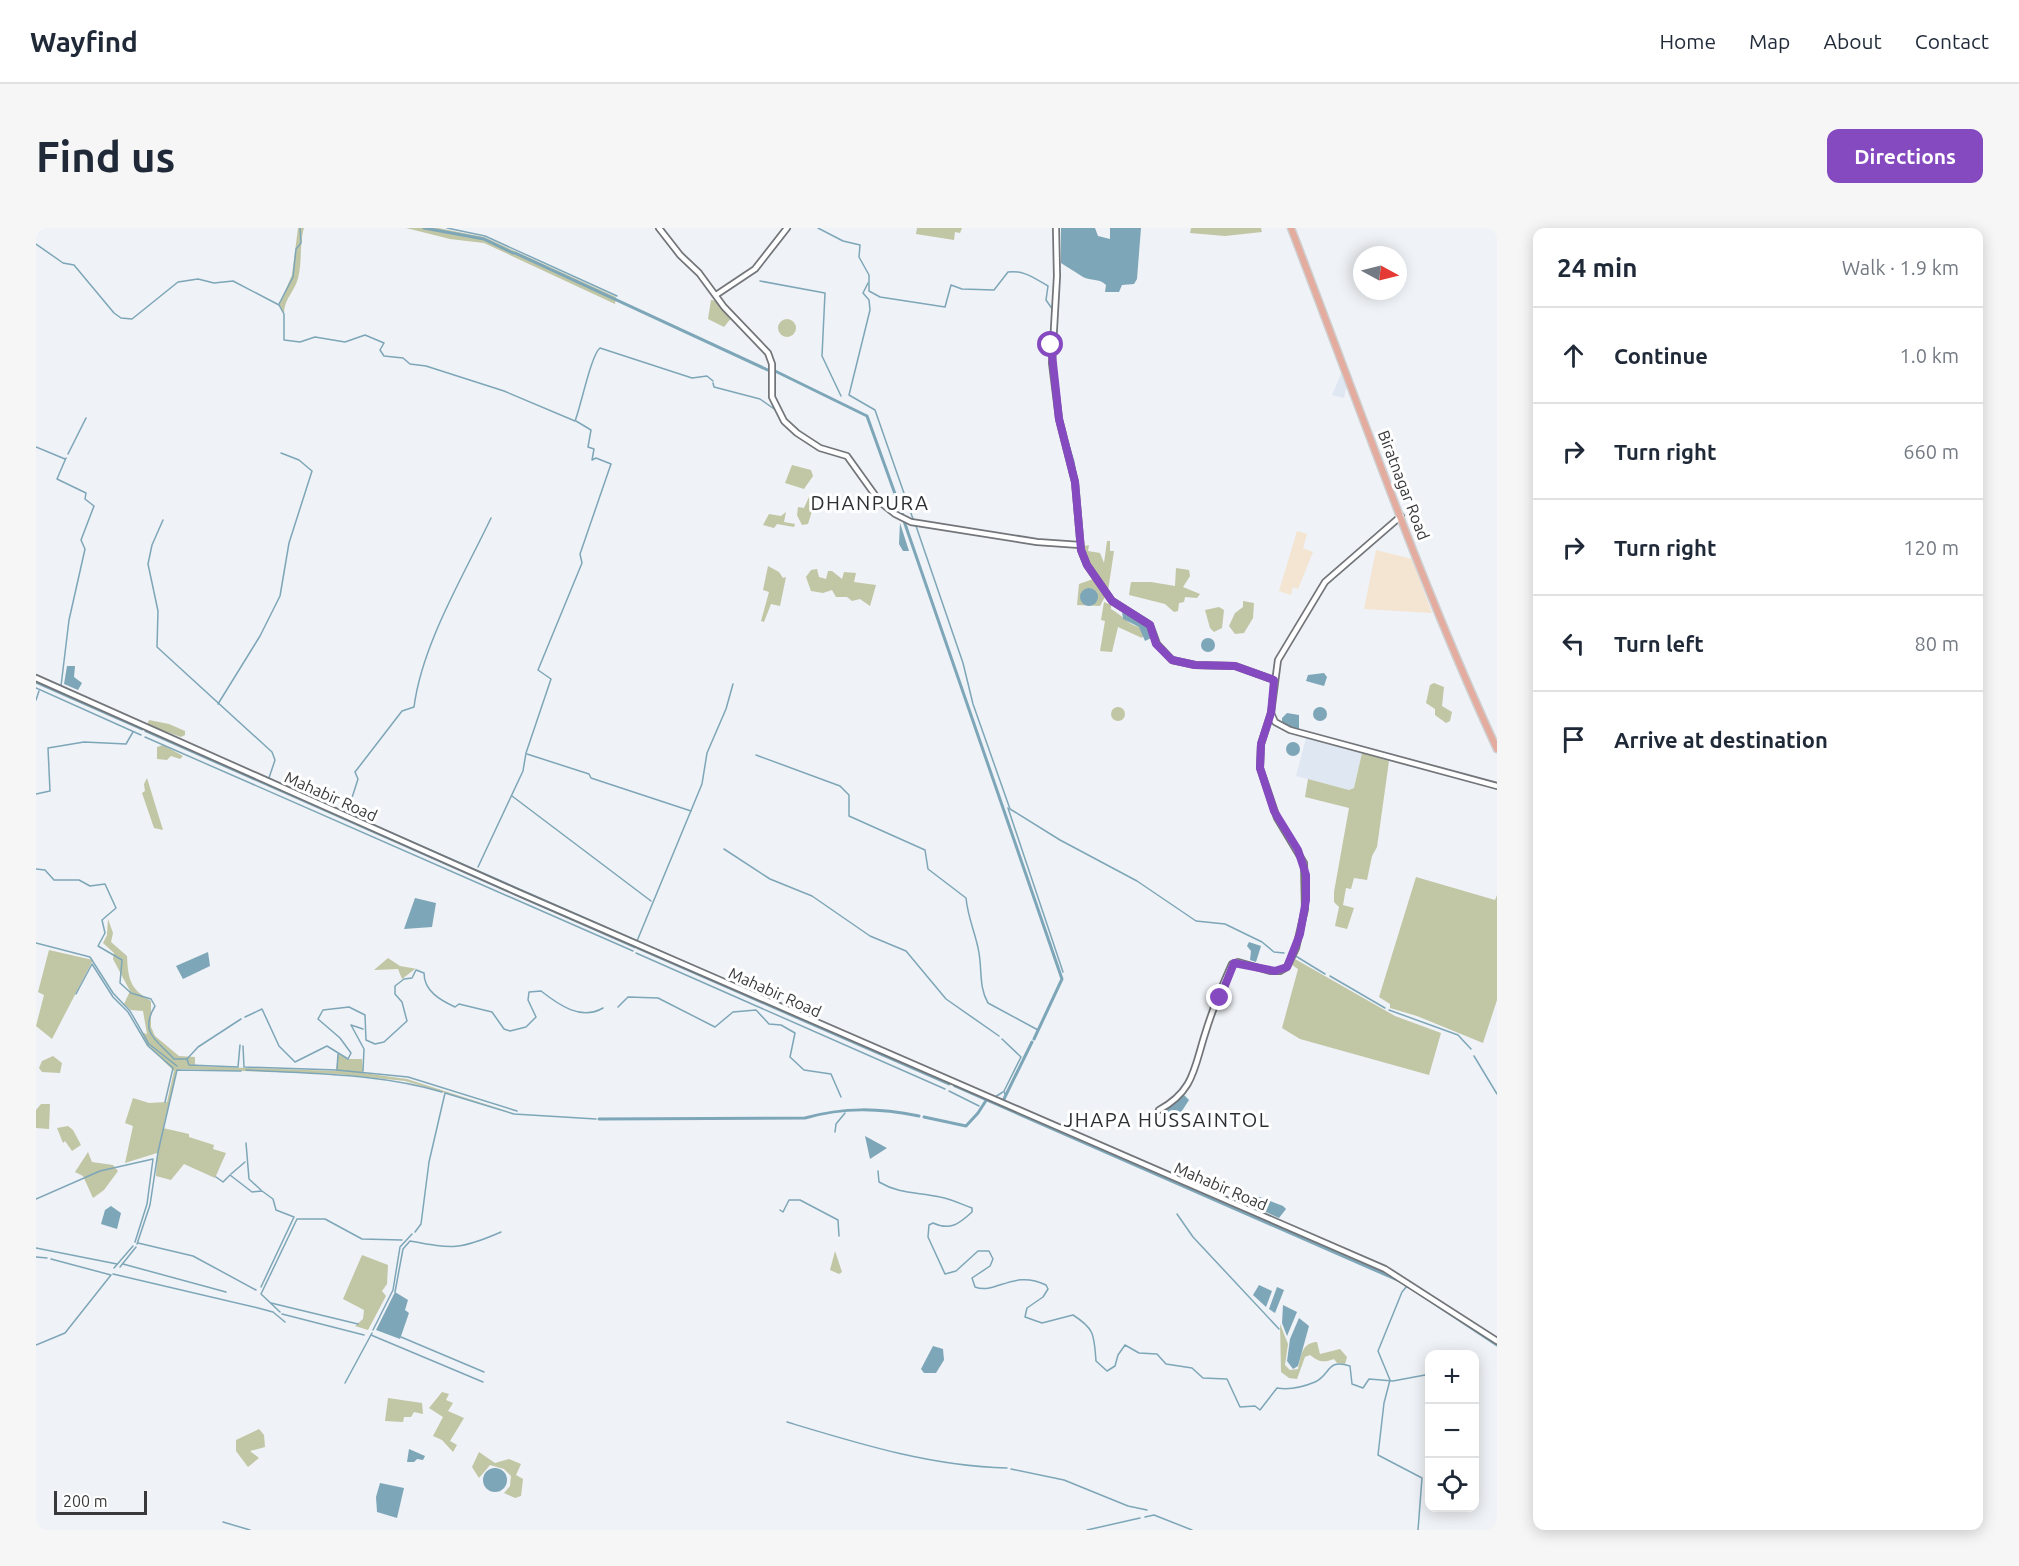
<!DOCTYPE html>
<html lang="en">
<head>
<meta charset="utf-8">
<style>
  body { margin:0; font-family:Ubuntu,sans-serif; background:#f6f6f7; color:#1f2937 }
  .controls { position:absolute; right:18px; bottom:18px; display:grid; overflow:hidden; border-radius:12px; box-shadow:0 3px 15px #0003 }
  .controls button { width:54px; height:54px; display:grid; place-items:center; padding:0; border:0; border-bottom:2px solid #e0e1e3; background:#fff; color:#1f2937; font:30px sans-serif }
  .compass { position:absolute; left:1317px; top:18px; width:54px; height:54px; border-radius:50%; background:#fff; box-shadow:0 3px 15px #0003; rotate:97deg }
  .scale { position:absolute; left:18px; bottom:15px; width:93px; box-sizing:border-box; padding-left:6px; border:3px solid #38393b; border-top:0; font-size:16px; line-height:21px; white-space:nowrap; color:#38393b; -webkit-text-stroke:4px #fff; paint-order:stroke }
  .stop { position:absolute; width:18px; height:18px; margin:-14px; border:4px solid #864ac0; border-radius:50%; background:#fff }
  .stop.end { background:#864ac0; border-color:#fff; box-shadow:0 2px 6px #0008 }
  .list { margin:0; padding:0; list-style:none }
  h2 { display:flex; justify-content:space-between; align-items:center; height:78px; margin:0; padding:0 24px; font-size:26px }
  h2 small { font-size:20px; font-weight:400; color:#747a83 }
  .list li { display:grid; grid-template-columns:39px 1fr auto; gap:18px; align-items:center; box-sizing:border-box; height:96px; padding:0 24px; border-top:2px solid #e0e1e3 }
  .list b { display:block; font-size:22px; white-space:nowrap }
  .list em { font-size:20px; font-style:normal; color:#747a83 }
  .icon { flex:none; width:33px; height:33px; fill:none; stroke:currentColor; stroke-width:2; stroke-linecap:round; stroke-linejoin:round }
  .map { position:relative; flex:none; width:1461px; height:1302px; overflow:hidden; border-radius:12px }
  header { display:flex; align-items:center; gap:36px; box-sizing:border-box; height:84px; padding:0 30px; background:#fff; border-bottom:2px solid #e0e1e3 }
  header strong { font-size:28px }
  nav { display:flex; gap:33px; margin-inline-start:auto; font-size:21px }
  .intro { display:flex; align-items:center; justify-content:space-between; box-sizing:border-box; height:144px; padding:0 36px }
  h1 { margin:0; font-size:42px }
  .button { padding:15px 27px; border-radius:12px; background:#864ac0; color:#fff; font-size:21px; font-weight:700 }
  main { display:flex; gap:36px; padding:0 36px }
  aside { flex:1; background:#fff; border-radius:12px; box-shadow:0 3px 15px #0003 }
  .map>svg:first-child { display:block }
  .built { fill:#dfe8f2 }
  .industrial { fill:#f4e5d2 }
  .green { fill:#c1c6a5 }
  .water { fill:#7da6b8 }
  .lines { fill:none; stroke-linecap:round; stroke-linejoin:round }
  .stream { stroke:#7da6b8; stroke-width:1.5 }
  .canal { stroke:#7da6b8; stroke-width:3 }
  .secondary-casing { stroke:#727579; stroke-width:8 }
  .primary-casing { stroke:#cfcfd0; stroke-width:9 }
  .secondary { stroke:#fff; stroke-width:4.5 }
  .primary { stroke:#e3ac9e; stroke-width:6 }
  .route { stroke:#864ac0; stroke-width:8 }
  .labels { text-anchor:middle; stroke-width:6; stroke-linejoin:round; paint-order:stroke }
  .street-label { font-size:16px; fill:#38393b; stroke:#fff }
  .quarter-label { font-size:20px; letter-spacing:1.5px; fill:#2d3033; stroke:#fff }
</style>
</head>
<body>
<header>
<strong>Wayfind</strong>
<nav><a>Home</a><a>Map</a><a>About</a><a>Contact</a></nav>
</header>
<div class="intro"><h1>Find us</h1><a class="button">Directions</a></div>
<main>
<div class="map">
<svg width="1461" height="1302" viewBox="0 0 1461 1302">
  <rect width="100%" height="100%" fill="#eff2f6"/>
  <g class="built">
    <polygon points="1307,141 1314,159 1310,161 1308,170 1296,167"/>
    <polygon points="1270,510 1326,525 1318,560 1313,562 1260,548"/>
  </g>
  <g class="industrial">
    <polygon points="1261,303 1271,306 1267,320 1277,324 1262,361 1257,359 1255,367 1243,363"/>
    <polygon points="1340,322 1376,331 1396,385 1328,381"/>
  </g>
  <g class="green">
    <path d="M262,0H268C263,16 267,40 260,56C255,67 248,73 248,86L243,77L256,47Z"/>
    <polygon points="370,0 402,0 448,9 580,69 579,76 448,15 414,11"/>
    <polygon points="881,0 926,0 924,5 919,4 918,12 880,6"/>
    <polygon points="1155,0 1225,0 1226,4 1189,8 1154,5"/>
    <polygon points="675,72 682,73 696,89 688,99 672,91"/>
    <circle cx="751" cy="100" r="9"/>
    <polygon points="756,237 775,242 777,248 768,261 749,255"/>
    <polygon points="773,269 780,270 772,296 766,297 761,287 762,279 768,280"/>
    <polygon points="750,284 748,294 759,296 758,299 741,296 738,300 727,297 733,286 745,288"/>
    <polygon points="1071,313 1074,313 1074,323 1078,323 1072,363 1064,378 1041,377 1043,356 1060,350 1045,319 1053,317 1052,323 1064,325 1068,335"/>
    <polygon points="732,338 743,344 747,350 750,349 744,378 735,376 728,394 725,393 733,364 727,362"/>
    <polygon points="1140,340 1153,342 1154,348 1147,359 1164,366 1161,370 1149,369 1148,374 1143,375 1142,383 1138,384 1129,376 1093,367 1095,354 1115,354 1139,358"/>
    <polygon points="781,341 783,349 790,351 792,343 796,343 806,351 808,344 820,345 818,354 840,357 834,378 824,371 816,373 811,369 800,369 796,362 787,365 775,363 770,349 775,342"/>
    <polygon points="1207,373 1218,375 1217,390 1208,405 1199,406 1193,398 1199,385 1207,379"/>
    <path d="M1068,374L1075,377V381C1085,386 1092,397 1103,399L1108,407L1106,410L1082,399L1076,424L1064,423L1069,393L1065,392Z"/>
    <polygon points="1183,379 1188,382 1186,400 1178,404 1174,400 1169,382"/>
    <polygon points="1398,455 1408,459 1406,478 1416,484 1414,493 1410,495 1399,487 1399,481 1390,475 1394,457"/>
    <circle cx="1082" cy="486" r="7"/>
    <polygon points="113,492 133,496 149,503 149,507 145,509 111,497"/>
    <polygon points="127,517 147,528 144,531 135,528 131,532 121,531 121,519"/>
    <polygon points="1326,525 1353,533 1341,619 1336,628 1331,652 1318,650 1315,661 1310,660 1307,677 1318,680 1311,701 1299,698 1303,679 1298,674 1298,664 1313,580 1269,569 1272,551 1313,562 1318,560"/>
    <polygon points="111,550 127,602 118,600 106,565 109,563 108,556"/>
    <polygon points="1380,649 1459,672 1461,667 1461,772 1447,815 1381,788 1354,780 1354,776 1343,769"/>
    <path d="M72,691L77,705L75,714L91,728C92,751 94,761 115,773V799L119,808L143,828L159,829V838L300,843L302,826L312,831H326L327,845L371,851L480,886L369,853L301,846L146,841L141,842L127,900L153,906V909L178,917L177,921L190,925L179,950L148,936L135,952L120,948L121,925L89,935L97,898L89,895L97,870L113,875L131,874L138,843L112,818L105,804L111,806L107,783L95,782L88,776L94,763L77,731L78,725L67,715L71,707Z"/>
    <polygon points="13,722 57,732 16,811 0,798 8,767 2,764"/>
    <polygon points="352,730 364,738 387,742 379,741 366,751 362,741 338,742"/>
    <polygon points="1259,731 1359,788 1405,805 1393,847 1264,811 1246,800 1261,745 1262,741 1256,737"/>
    <polygon points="17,828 26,835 24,845 6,844 3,840 6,833"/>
    <polygon points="5,876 14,876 13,901 0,900 0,882"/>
    <polygon points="32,898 37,902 45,917 36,923 29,913 27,915 21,900"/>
    <polygon points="52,924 56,934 77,937 82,943 68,962 57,970 47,948 39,944"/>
    <polygon points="799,1023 806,1044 803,1046 794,1042"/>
    <polygon points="326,1027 352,1037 351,1056 346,1063 350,1068 332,1102 319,1098 327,1091 328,1082 307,1071"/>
    <path d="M1244,1096L1252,1116L1249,1137L1254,1142L1262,1141C1265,1129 1265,1115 1281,1114L1284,1126L1304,1121L1311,1129L1309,1136L1301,1135L1298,1131C1287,1135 1283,1134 1274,1127L1269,1129L1261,1151L1253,1150L1245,1144Z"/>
    <polygon points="406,1164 413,1166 410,1172 417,1175 412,1183 428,1190 414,1213 421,1217 417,1224 406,1212 397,1208 407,1189 393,1180"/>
    <polygon points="352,1170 386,1175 387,1186 378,1184 375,1189 368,1189 367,1194 349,1193"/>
    <polygon points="223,1201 228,1207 229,1219 214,1223 223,1230 212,1239 200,1223 200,1212"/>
    <polygon points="443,1224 459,1235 473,1231 485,1236 480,1247 487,1251 485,1268 479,1270 468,1265 474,1258 475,1248 468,1241 454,1237 443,1250 436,1239"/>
  </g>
  <g class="water">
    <path d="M1025,0H1059L1062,8L1074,11V0H1105L1101,51L1098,56L1086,57L1083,64H1069L1070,57C1063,50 1055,53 1047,49C1040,44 1032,40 1025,35Z"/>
    <polygon points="864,295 873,323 867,323 863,316"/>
    <circle cx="1053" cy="369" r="9"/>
    <polygon points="1086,383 1112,399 1115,410 1109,413 1103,399 1087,391"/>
    <circle cx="1172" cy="417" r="7"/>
    <polygon points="31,438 39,438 38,449 46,455 42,462 28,456"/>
    <polygon points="1288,445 1291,449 1288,458 1270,453 1272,447"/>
    <circle cx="1284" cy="486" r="7"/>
    <polygon points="1251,485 1263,487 1263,503 1246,496 1246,490"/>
    <circle cx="1257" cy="521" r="7"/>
    <polygon points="379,670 400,675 396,699 368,701"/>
    <polygon points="1213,714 1225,718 1220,734 1214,732 1215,723 1211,718"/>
    <polygon points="172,724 174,738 147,751 140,738"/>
    <polygon points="1147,866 1153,872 1142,889 1137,890 1128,883"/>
    <polygon points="829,908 851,920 834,931"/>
    <polygon points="1216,966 1247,978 1250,981 1243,990 1212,976"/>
    <polygon points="75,978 85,985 81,1001 65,996 69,982"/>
    <polygon points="1223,1057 1236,1063 1230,1079 1217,1067"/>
    <polygon points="1241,1059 1248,1062 1239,1085 1233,1081"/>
    <polygon points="359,1064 372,1072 369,1082 373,1085 364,1111 340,1102"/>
    <polygon points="1247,1077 1261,1084 1251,1108 1246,1095"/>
    <polygon points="1263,1090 1273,1098 1262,1138 1257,1141 1251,1133 1254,1111"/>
    <polygon points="897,1118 907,1121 908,1132 900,1145 888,1145 885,1141"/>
    <polygon points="373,1221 389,1228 387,1232 381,1231 378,1234 371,1234"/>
    <circle cx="459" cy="1252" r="12"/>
    <polygon points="344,1255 368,1260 361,1290 341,1284 340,1269"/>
  </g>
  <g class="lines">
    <g class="stream">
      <polyline points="411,0 449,8 581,68"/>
      <path d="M782,0L807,13L824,17L823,29L833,47V63L844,69L909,79L915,57L926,61L958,62L972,44C988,42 998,50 1012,58L1010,72L1017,82"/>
      <path d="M0,16L27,35L38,37L78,85L85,90L96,91L142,54L162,51L178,55L197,53L243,77L248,86V112L264,114L279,109L309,114L329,107L348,115L344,122L348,128L367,130L374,136L390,138L468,163L539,193C545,178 555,127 564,120L656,150L671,148L677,153"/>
      <polyline points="724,53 789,65 786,128 805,168"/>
      <polyline points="832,55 827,65 833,72 834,82 813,167 839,182 877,291"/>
      <polyline points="243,76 257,49 260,21 265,15 264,0"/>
      <polyline points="677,155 678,159 724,171 741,183"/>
      <polyline points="1024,185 1028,201"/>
      <polyline points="1030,208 1038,234 1042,259"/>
      <polyline points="0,219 29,231"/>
      <polyline points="32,226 50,190"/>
      <polyline points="127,292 116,317 112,336 122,383 121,419 236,524 239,532 233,550"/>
      <polyline points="880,298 927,435 937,476 974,581 1024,612 1101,653 1160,693 1189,696 1226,714 1238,724 1248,725"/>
      <polyline points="0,447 26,459"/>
      <polyline points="25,458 33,392 49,321 45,312 58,278 49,271 50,265 21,251 30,230"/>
      <polyline points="0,460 105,507"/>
      <polyline points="0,472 3,463"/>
      <polyline points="182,476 224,408 244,368 253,315 276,243 263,232 245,225"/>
      <polyline points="109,509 597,723"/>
      <polyline points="491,526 553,546 555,550 655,583"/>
      <path d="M720,527L804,558L813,567V588L889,622L892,641L930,670C932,691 940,706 943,725C946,742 943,760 952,775L1002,802"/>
      <polyline points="190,532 604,714"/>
      <polyline points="0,566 14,563 12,520 48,514 90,516 97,504"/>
      <polyline points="476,568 615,673"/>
      <polyline points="972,580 1027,744"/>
      <path d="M312,582L322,551L319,544L366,483L378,479C386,416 428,347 455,290"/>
      <polyline points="688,621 734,651 776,668 834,708 870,723 910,771 963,808"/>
      <polyline points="442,639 487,543 490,525 515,451 502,442 546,335 544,326 575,236 560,230 556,232 558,221 552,219 555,202 540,193"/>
      <path d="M0,641L9,642L18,652H43L54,658L69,656L80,680L66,692L69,705L62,718L86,732L84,755L95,765L115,771L119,778C103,805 120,811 138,831H151L162,819L205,791"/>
      <polyline points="601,713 666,556 671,525 690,481 697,456"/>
      <polyline points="0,715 54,729 77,765 94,783 113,816 141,838"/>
      <polyline points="606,715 754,780"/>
      <polyline points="600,725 909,861"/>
      <polyline points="1258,727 1289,746"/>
      <polyline points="1294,748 1349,780"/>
      <polyline points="40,766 56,736 77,769 92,784 112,818 137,840 129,874"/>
      <polyline points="582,779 592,769 622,770 679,799 697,784 720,782 733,796 745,797 759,805 754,829 768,842 795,846 805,869"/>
      <polyline points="1353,782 1422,807 1435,821"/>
      <path d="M209,789L226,781L243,818L259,834L291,818L312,831L315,825L304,810L282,791L287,782L313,779L329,787L330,812L339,816L348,814L371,793L366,774L359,766V758L368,751L376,750L380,742L388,745C388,763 404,772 419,779L423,776L456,784L468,801L474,803L490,799L500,789L492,772L493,764L505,763C523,777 545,793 567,780"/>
      <polyline points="966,811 985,829 968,863 969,866"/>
      <polyline points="207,818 208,839 301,842 372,849 481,883"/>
      <polyline points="1438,828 1461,866"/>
      <polyline points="151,831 153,837 202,839 204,817"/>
      <polyline points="301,841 302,826"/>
      <path d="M210,842C276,846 342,845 406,864"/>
      <polyline points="327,843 328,821 315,797 327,801"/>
      <polyline points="913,863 943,878"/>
      <polyline points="959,869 967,864"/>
      <polyline points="799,904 800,896 809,885"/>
      <polyline points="210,915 213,951 225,962"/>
      <path d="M842,943L843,954C863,966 882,964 904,969C915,971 925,976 936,980V984C923,996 914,1003 897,995L893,997L892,1009L909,1046L920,1043L942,1023H953L957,1031L954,1038L936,1050L939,1059C960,1067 977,1041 1010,1057L1012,1061L1007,1069L991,1080L989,1089L1006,1095L1037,1087C1059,1101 1058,1107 1060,1133L1071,1143L1079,1138L1082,1127L1089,1117L1103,1125L1121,1126L1130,1136L1156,1140L1167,1150L1191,1151L1204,1179L1219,1178L1224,1182L1241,1160C1253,1162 1267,1159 1279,1154C1295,1147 1290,1130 1314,1138L1316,1156L1327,1160L1333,1151L1357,1153L1389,1147L1394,1149"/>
      <polyline points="195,946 209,934"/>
      <polyline points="180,949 187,954 194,947 216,964 226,963 237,971 240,982 258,989 225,1059"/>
      <polyline points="0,971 64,943 117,931 111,976 99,1014"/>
      <polyline points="744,982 747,984 753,972 764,972 802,992 803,1008"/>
      <polyline points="1141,986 1157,1009 1243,1101"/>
      <polyline points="379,1004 385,996 393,934 409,865 478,886 560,891"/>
      <polyline points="102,1015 157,1028 220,1062"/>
      <polyline points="101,1016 114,977 122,924 141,842 205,843"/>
      <polyline points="0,1020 81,1036"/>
      <polyline points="0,1029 11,1030"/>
      <polyline points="87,1036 190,1064"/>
      <polyline points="84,1039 100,1019"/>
      <polyline points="78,1040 97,1018"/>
      <polyline points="77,1046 222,1080 237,1084 249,1094"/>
      <polyline points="1371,1058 1366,1064 1342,1123 1354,1152 1348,1175 1342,1227 1386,1250 1382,1302"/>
      <path d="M359,1064L367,1021L374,1013C417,1021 424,1022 465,1004"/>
      <polyline points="235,1075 322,1096"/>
      <polyline points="244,1084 225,1066 261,991 289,991 326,1011 366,1012"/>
      <polyline points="246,1086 328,1107"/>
      <polyline points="337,1102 357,1062 364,1019 376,1006"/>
      <polyline points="335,1107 447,1154"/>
      <polyline points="365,1109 448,1144"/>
      <polyline points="0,1117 29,1105 75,1047 15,1031"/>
      <polyline points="309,1155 336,1105"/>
      <path d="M751,1194C824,1216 894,1238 971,1240"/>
      <polyline points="975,1241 1028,1252 1092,1278 1111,1282"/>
      <polyline points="1109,1289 1118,1287 1156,1302"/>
      <polyline points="187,1294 214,1302"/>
      <polyline points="1051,1302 1104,1290"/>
    </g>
    <g class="canal">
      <polyline points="388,0 448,11 477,25"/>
      <polyline points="479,25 734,143"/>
      <polyline points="737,142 831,188 867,288"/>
      <polyline points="868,293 1026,751 998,811"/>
      <polyline points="0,454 106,501"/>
      <polyline points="110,503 599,719"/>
      <polyline points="602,720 913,856"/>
      <polyline points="919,858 1366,1054 1461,1117"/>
      <polyline points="966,875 996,814"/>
      <polyline points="888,889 930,898 942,885 951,871"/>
      <path d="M563,891L769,890C808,879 843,880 883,888"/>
    </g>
    <g class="secondary-casing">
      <g id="secondary">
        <polyline points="623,0 644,27 663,45 688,79 732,125 736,136 736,169 748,193 761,205 784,220 811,228 844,274 859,286 875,294 894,297 1001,314 1044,317"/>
        <polyline points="1020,0 1021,48 1016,135 1023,191 1039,254 1045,322 1051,337 1076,373 1114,397 1121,416 1136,432 1159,437 1199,438 1238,452"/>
        <polyline points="680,67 719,41 751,0"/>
        <polyline points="0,450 481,664 1349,1041 1461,1113"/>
        <polyline points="1235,485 1239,494 1254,502 1461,558"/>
        <path d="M1123,882C1158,863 1158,840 1169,806C1176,783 1186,758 1196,736L1202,734L1234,743H1244L1251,739L1260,720L1269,681L1268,635L1241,590L1224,540L1225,516L1235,485L1242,432L1289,354L1365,288"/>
      </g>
    </g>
    <g class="primary-casing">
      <path id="primary" d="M1255,0C1322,174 1383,352 1461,521"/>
    </g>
    <use href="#secondary" class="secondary"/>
    <use href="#primary" class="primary"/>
  </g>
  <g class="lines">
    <polyline class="route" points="1015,117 1023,191 1039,254 1045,322 1051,337 1076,373 1114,397 1120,416 1136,432 1159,437 1199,438 1238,452 1235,485 1225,516 1224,540 1238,583 1262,622 1270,647 1270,672 1264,706 1251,739 1239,743 1198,735 1184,770"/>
  </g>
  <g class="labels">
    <g class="street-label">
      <text transform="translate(1368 257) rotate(69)" y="6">Biratnagar Road</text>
      <text transform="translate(295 568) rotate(24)" y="6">Mahabir Road</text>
      <text transform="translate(739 764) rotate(24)" y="6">Mahabir Road</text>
      <text transform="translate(1185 958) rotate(23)" y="6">Mahabir Road</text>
    </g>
    <g class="quarter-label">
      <text x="834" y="282">DHANPURA</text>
      <text x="1131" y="899">JHAPA HUSSAINTOL</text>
    </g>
  </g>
</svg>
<div class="controls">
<button>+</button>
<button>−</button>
<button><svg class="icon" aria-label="locate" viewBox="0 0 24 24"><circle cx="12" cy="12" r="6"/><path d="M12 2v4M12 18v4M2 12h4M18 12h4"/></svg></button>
</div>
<svg class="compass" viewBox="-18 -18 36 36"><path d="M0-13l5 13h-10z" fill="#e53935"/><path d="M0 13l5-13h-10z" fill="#747a83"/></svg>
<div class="scale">200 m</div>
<div class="stop" style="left:1015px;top:117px"></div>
<div class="stop end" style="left:1184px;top:770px"></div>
</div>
<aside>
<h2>24 min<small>Walk · 1.9 km</small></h2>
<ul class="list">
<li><svg class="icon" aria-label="ahead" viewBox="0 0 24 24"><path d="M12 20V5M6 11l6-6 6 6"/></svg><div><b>Continue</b></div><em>1.0 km</em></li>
<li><svg class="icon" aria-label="right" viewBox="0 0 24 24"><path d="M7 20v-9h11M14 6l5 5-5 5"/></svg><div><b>Turn right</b></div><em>660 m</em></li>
<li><svg class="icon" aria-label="right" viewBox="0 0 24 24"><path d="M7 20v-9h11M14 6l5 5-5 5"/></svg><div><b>Turn right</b></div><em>120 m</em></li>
<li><svg class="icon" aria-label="left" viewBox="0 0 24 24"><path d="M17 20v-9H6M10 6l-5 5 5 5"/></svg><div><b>Turn left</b></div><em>80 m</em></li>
<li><svg class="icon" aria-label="arrive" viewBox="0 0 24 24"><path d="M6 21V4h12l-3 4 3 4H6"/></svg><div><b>Arrive at destination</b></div></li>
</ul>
</aside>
</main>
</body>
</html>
